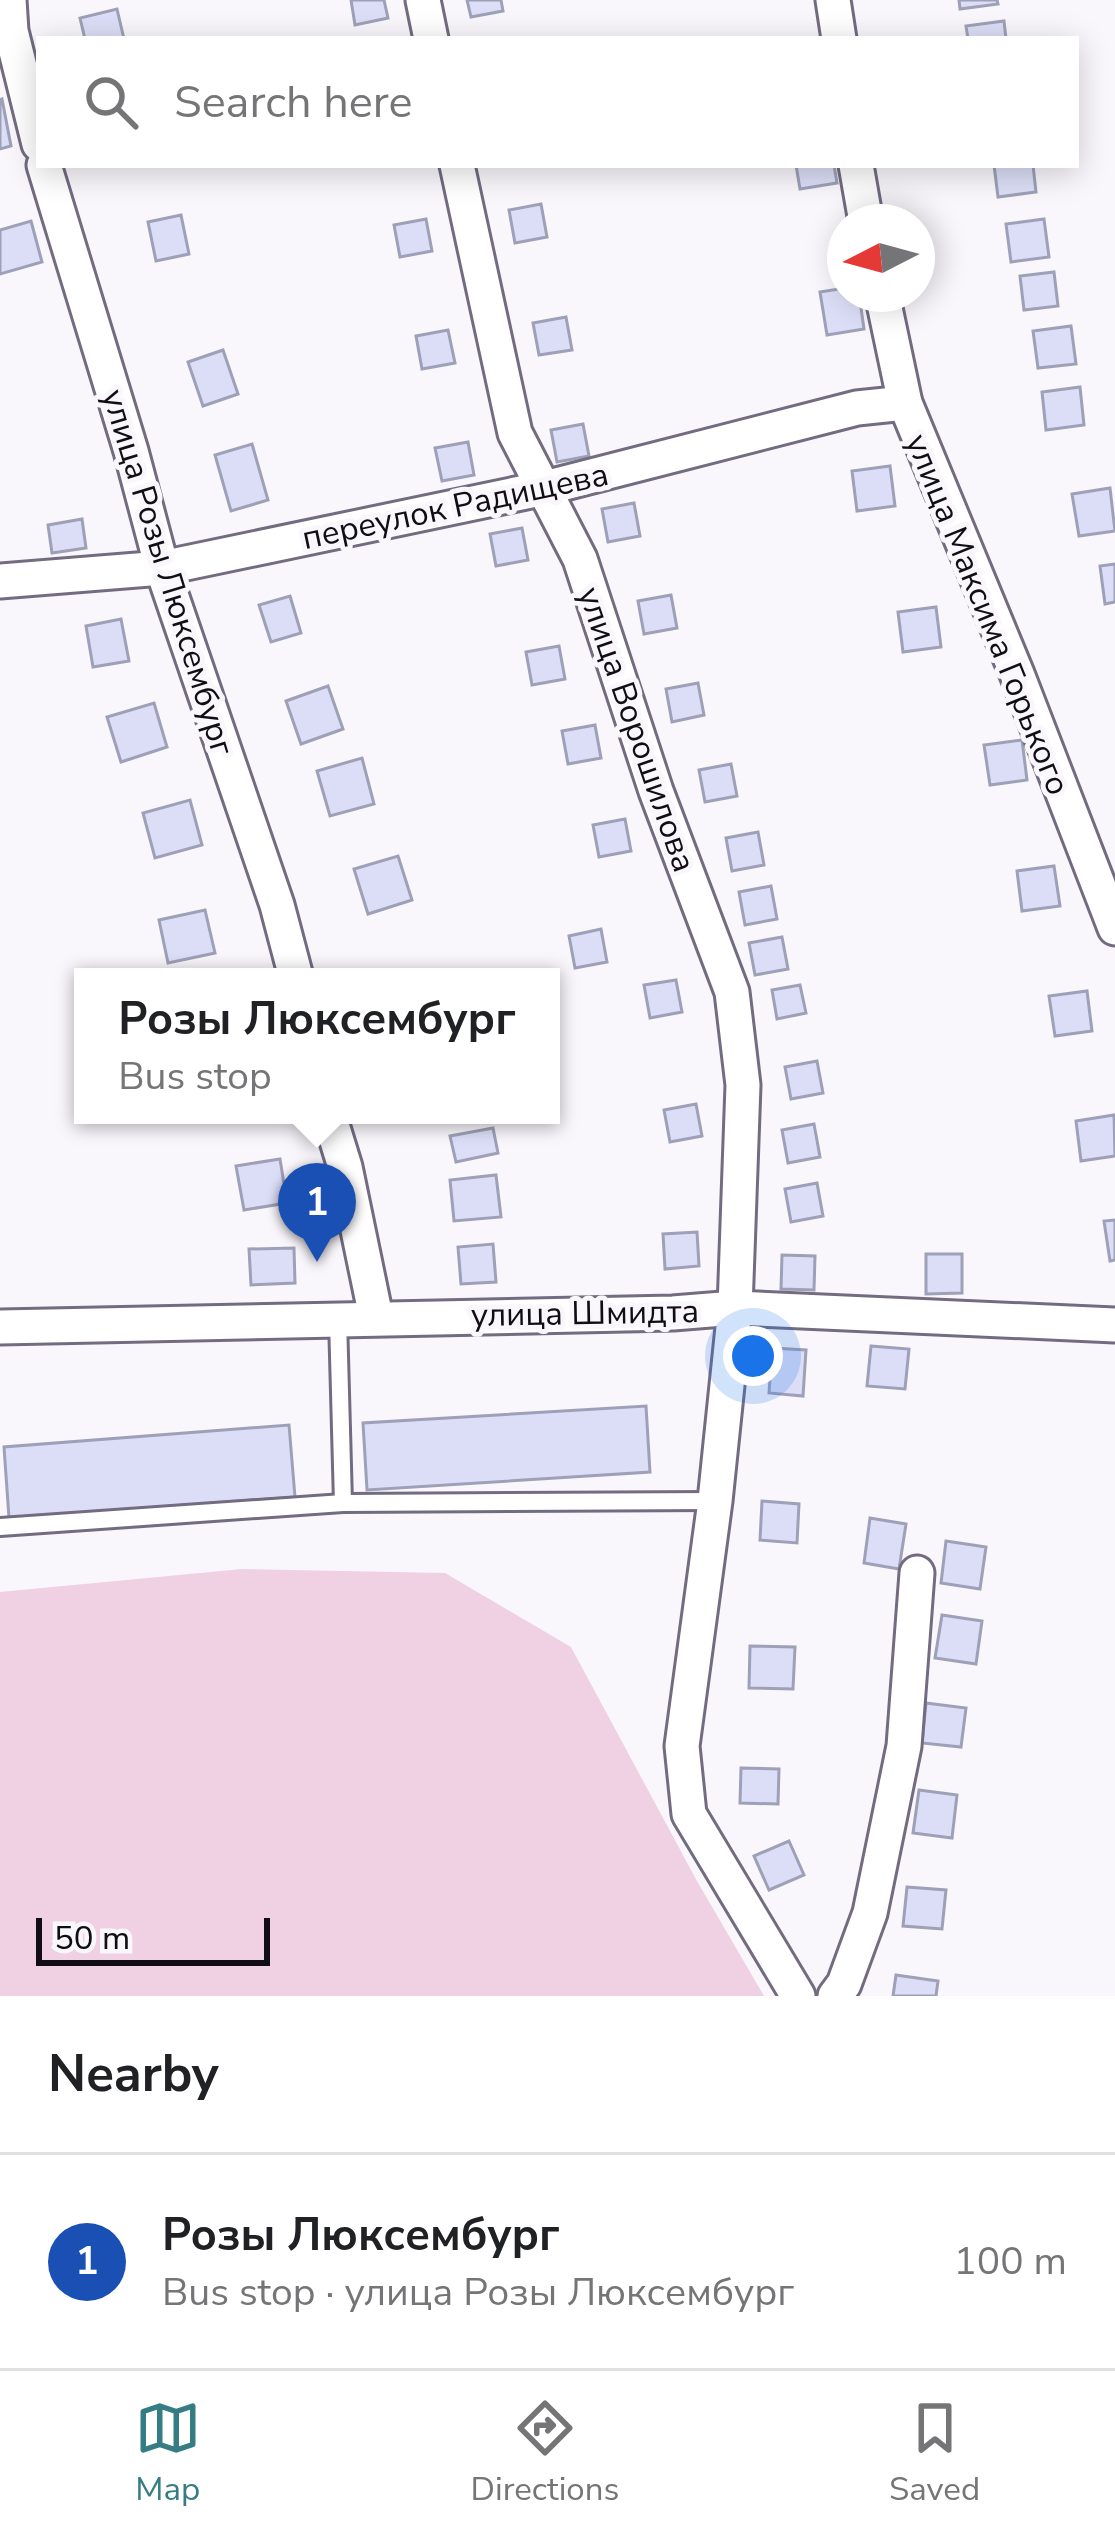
<!DOCTYPE html>
<html lang="en">
<head>
<meta charset="utf-8">
<style>
  body { margin:0; font-family:"Nunito Sans",sans-serif; background:#f2f2f2; color:#202124 }
  .compass { position:absolute; left:827px; top:204px; width:108px; height:108px; border-radius:50%; background:#fff; box-shadow:0 6px 30px #0003; rotate:264deg }
  .scale { position:absolute; left:36px; bottom:30px; width:234px; box-sizing:border-box; padding-left:12px; border:6px solid #100d15; border-top:0; font-size:33px; line-height:42px; white-space:nowrap; color:#100d15; -webkit-text-stroke:9px #f9f7fc; paint-order:stroke }
  .you { position:absolute; left:753px; top:1356px; width:42px; height:42px; margin:-30px; border:9px solid #fff; border-radius:50%; background:#1a73e8; box-shadow:0 0 0 18px #1a73e833 }
  .badge { display:grid; place-items:center; width:78px; height:78px; border-radius:50%; background:#357d83; color:#fff; font-size:39px; font-weight:700 }
  .pin { position:absolute; translate:-50% -99px; filter:drop-shadow(0 3px 6px #0008) }
  .pin::after { content:''; position:absolute; top:63px; width:42px; height:36px; background:inherit; clip-path:polygon(0 0,100% 0,50% 100%) }
  .popup { position:absolute; left:74px; top:968px; width:486px; height:156px; box-sizing:border-box; display:grid; place-content:center; border-radius:0px; background:#fff; filter:drop-shadow(0 3px 9px #0005); font-size:39px; white-space:nowrap; color:#757577 }
  .popup b { font-size:45px; color:#202124 }
  .popup::after { content:''; position:absolute; left:50%; top:100%; margin-left:-24px; border:24px solid transparent; border-top-color:#fff }
  .list { margin:0; padding:0; list-style:none }
  h2 { display:flex; justify-content:space-between; align-items:center; height:156px; margin:0; padding:0 48px; font-size:51px }
  h2 small { font-size:39px; font-weight:400; color:#757577 }
  .list li { display:grid; grid-template-columns:78px 1fr auto; gap:36px; align-items:center; box-sizing:border-box; height:216px; padding:0 48px; border-top:3px solid #e0e0e0 }
  .list b { display:block; font-size:45px; white-space:nowrap }
  .list p { margin:0; font-size:39px; white-space:nowrap; color:#757577 }
  .list em { font-size:39px; font-style:normal; color:#757577 }
  .icon { flex:none; width:66px; height:66px; fill:none; stroke:currentColor; stroke-width:2; stroke-linecap:round; stroke-linejoin:round }
  .map { position:relative; flex:none; width:1115px; height:1996px; overflow:hidden }
  .search { position:absolute; background:#fff; box-shadow:0 6px 30px #0003; left:36px; right:36px; top:36px; height:132px; display:flex; align-items:center; gap:30px; box-sizing:border-box; padding:0 42px; border-radius:0px; color:#757577; font-size:45px }
  .sheet { height:372px; background:#fff }
  nav { display:flex; justify-content:space-around; align-items:center; box-sizing:border-box; height:168px; border-top:3px solid #e0e0e0; background:#fff; font-size:33px; color:#757577 }
  nav a { display:grid; justify-items:center; gap:6px }
  nav .on { color:#357d83 }
  .map>svg:first-child { display:block }
  .green { fill:#f0d0e3 }
  .building { fill:#dcdef7; stroke:#9ea0b7; stroke-width:3 }
  .lines { fill:none; stroke-linecap:round; stroke-linejoin:round }
  .lane-casing { stroke:#736b80; stroke-width:22 }
  .street-casing { stroke:#736b80; stroke-width:39 }
  .lane { stroke:#fff; stroke-width:16 }
  .street { stroke:#fff; stroke-width:33 }
  .labels { text-anchor:middle; stroke-width:10; stroke-linejoin:round; paint-order:stroke }
  .street-label { font-size:33px; fill:#100d15; stroke:#f9f7fc }
</style>
</head>
<body>
<div class="map">
<svg width="1115" height="1996" viewBox="0 0 1115 1996">
  <rect width="100%" height="100%" fill="#f9f7fc"/>
  <polygon class="green" points="242,1569 445,1573 571,1647 697,1881 764,1996 0,1996 0,1592"/>
  <g class="building">
    <polygon points="351,0 384,0 388,18 355,25"/>
    <polygon points="467,0 501,0 503,11 471,17"/>
    <polygon points="959,0 997,0 998,4 960,9"/>
    <polygon points="117,9 124,39 85,39 80,18"/>
    <polygon points="1004,21 1006,39 968,39 966,26"/>
    <polygon points="2,99 11,146 0,149 0,100"/>
    <polygon points="796,165 834,165 837,183 800,189"/>
    <polygon points="994,165 1033,165 1036,192 998,197"/>
    <polygon points="541,204 547,237 515,243 509,210"/>
    <polygon points="181,215 189,254 156,261 148,222"/>
    <polygon points="426,219 432,251 400,257 394,225"/>
    <polygon points="1044,219 1049,257 1011,262 1006,224"/>
    <polygon points="31,221 42,262 0,274 0,230"/>
    <polygon points="1054,272 1058,306 1024,310 1020,276"/>
    <polygon points="845,288 845,294 859,294 864,329 827,335 820,292"/>
    <polygon points="566,317 572,350 539,355 533,323"/>
    <polygon points="1071,326 1076,364 1038,368 1033,331"/>
    <polygon points="448,330 455,363 422,369 416,336"/>
    <polygon points="223,350 238,394 203,406 188,362"/>
    <polygon points="1080,387 1084,425 1046,430 1042,392"/>
    <polygon points="583,424 589,456 557,462 551,430"/>
    <polygon points="468,442 474,475 442,481 435,448"/>
    <polygon points="252,444 268,500 231,511 215,455"/>
    <polygon points="890,466 895,506 857,511 852,471"/>
    <polygon points="1110,488 1115,531 1079,536 1072,494"/>
    <polygon points="634,503 640,536 608,542 602,509"/>
    <polygon points="82,519 86,548 52,553 48,525"/>
    <polygon points="522,528 528,560 496,566 490,534"/>
    <polygon points="1115,564 1115,602 1105,604 1100,566"/>
    <polygon points="671,595 677,628 644,634 638,601"/>
    <polygon points="290,596 301,633 271,642 259,605"/>
    <polygon points="936,607 941,647 903,652 898,612"/>
    <polygon points="121,619 129,661 93,667 86,626"/>
    <polygon points="559,646 565,679 532,685 526,652"/>
    <polygon points="698,683 704,715 672,722 666,689"/>
    <polygon points="328,686 343,729 301,744 286,701"/>
    <polygon points="154,703 167,747 121,762 107,717"/>
    <polygon points="595,725 601,758 568,764 562,731"/>
    <polygon points="1022,740 1027,780 990,785 984,745"/>
    <polygon points="362,758 374,804 330,816 317,771"/>
    <polygon points="731,764 737,796 705,802 699,770"/>
    <polygon points="190,800 202,845 155,858 143,813"/>
    <polygon points="625,819 631,851 599,857 593,825"/>
    <polygon points="758,832 764,865 732,871 726,838"/>
    <polygon points="398,856 412,900 368,914 354,869"/>
    <polygon points="1054,866 1060,906 1022,911 1017,871"/>
    <polygon points="771,886 777,919 745,925 739,892"/>
    <polygon points="205,910 215,953 168,963 159,920"/>
    <polygon points="601,929 607,962 575,968 569,936"/>
    <polygon points="782,937 788,969 755,975 749,943"/>
    <polygon points="676,980 682,1012 650,1018 644,985"/>
    <polygon points="800,985 806,1013 777,1019 772,990"/>
    <polygon points="1087,991 1092,1031 1055,1036 1049,996"/>
    <polygon points="817,1061 823,1093 791,1099 785,1067"/>
    <polygon points="696,1104 702,1136 670,1142 664,1110"/>
    <polygon points="1114,1115 1115,1156 1081,1161 1076,1121"/>
    <polygon points="814,1124 820,1157 788,1163 782,1130"/>
    <polygon points="493,1128 498,1153 456,1162 450,1136"/>
    <polygon points="280,1159 287,1203 244,1210 236,1166"/>
    <polygon points="496,1175 501,1217 454,1221 450,1180"/>
    <polygon points="817,1183 823,1216 791,1222 785,1189"/>
    <polygon points="1115,1220 1115,1260 1110,1261 1104,1221"/>
    <polygon points="697,1232 699,1266 665,1269 663,1234"/>
    <polygon points="493,1244 496,1282 461,1284 458,1247"/>
    <polygon points="294,1248 295,1283 251,1285 249,1249"/>
    <polygon points="926,1254 962,1254 962,1293 926,1294"/>
    <polygon points="782,1255 815,1256 814,1290 781,1289"/>
    <polygon points="871,1346 909,1349 905,1389 867,1386"/>
    <polygon points="772,1348 806,1350 803,1396 769,1393"/>
    <polygon points="646,1406 650,1472 367,1490 363,1423"/>
    <polygon points="289,1425 295,1497 9,1518 4,1447"/>
    <polygon points="762,1501 799,1504 797,1543 760,1540"/>
    <polygon points="870,1518 906,1524 899,1569 864,1563"/>
    <polygon points="946,1541 986,1547 980,1589 941,1583"/>
    <polygon points="942,1615 982,1621 976,1664 935,1658"/>
    <polygon points="750,1646 795,1647 793,1689 749,1688"/>
    <polygon points="926,1703 966,1708 961,1747 922,1743"/>
    <polygon points="741,1768 779,1769 778,1804 740,1803"/>
    <polygon points="919,1790 957,1795 952,1838 913,1833"/>
    <polygon points="789,1841 804,1875 769,1890 754,1856"/>
    <polygon points="907,1887 946,1890 942,1929 903,1926"/>
    <polygon points="896,1975 938,1981 936,1996 893,1996"/>
  </g>
  <g class="lines">
    <g class="lane-casing">
      <g id="lane">
        <polyline points="338,1319 343,1503"/>
        <polyline points="0,1527 343,1503 715,1501"/>
      </g>
    </g>
    <g class="street-casing">
      <g id="street">
        <polyline points="9,0 11,31 39,144"/>
        <polyline points="423,0 431,39"/>
        <polyline points="833,0 839,39"/>
        <polyline points="44,165 131,451 162,568 277,905 296,977"/>
        <polyline points="457,165 515,433 580,559 656,791 732,992 743,1085 735,1308 715,1501 682,1746 689,1814 798,1996"/>
        <polyline points="856,165 866,222"/>
        <polyline points="882,294 905,403 1017,674 1115,928"/>
        <polyline points="0,581 162,568 545,488 857,408 905,403"/>
        <polyline points="329,1115 345,1167 376,1317"/>
        <polyline points="0,1327 673,1313 735,1308 1115,1325"/>
        <polyline points="835,1996 844,1984 870,1913 904,1746 917,1573"/>
      </g>
    </g>
    <use href="#lane" class="lane"/>
    <use href="#street" class="street"/>
  </g>
  <g class="labels">
    <g class="street-label">
      <text transform="translate(455 505) rotate(-12)" y="12">переулок Радищева</text>
      <text transform="translate(169 572) rotate(73)" y="12">улица Розы Люксембург</text>
      <text transform="translate(989 614) rotate(68)" y="12">улица Максима Горького</text>
      <text transform="translate(638 729) rotate(71)" y="12">улица Ворошилова</text>
      <text transform="translate(585 1312) rotate(-1)" y="12">улица Шмидта</text>
    </g>
  </g>
</svg>
<svg class="compass" viewBox="-18 -18 36 36"><path d="M0-13l5 13h-10z" fill="#e53935"/><path d="M0 13l5-13h-10z" fill="#757577"/></svg>
<div class="scale">50 m</div>
<div class="you"></div>
<div class="pin badge" style="left:317px;top:1262px;background:#1a4fb4">1</div>
<div class="popup"><b>Розы Люксембург</b>Bus stop</div>
<div class="search"><svg class="icon" aria-label="search" viewBox="0 0 24 24"><circle cx="10" cy="10" r="6"/><path d="M15 15l6 6"/></svg>Search here</div>
</div>
<section class="sheet">
<h2>Nearby<small></small></h2>
<ul class="list">
<li><span class="badge" style="background:#1a4fb4">1</span><div><b>Розы Люксембург</b><p>Bus stop · улица Розы Люксембург</p></div><em>100 m</em></li>
</ul>
</section>
<nav>
<a class="on"><svg class="icon" aria-label="map" viewBox="0 0 24 24"><path d="M3 6l6-2 6 2 6-2v14l-6 2-6-2-6 2zM9 4v14M15 6v14"/></svg>Map</a>
<a><svg class="icon" aria-label="directions" viewBox="0 0 24 24"><path d="M12 3l9 9-9 9-9-9zM9 14v-3h6M13 9l2 2-2 2"/></svg>Directions</a>
<a><svg class="icon" aria-label="saved" viewBox="0 0 24 24"><path d="M7 4h10v16l-5-4-5 4z"/></svg>Saved</a>
</nav>
</body>
</html>
